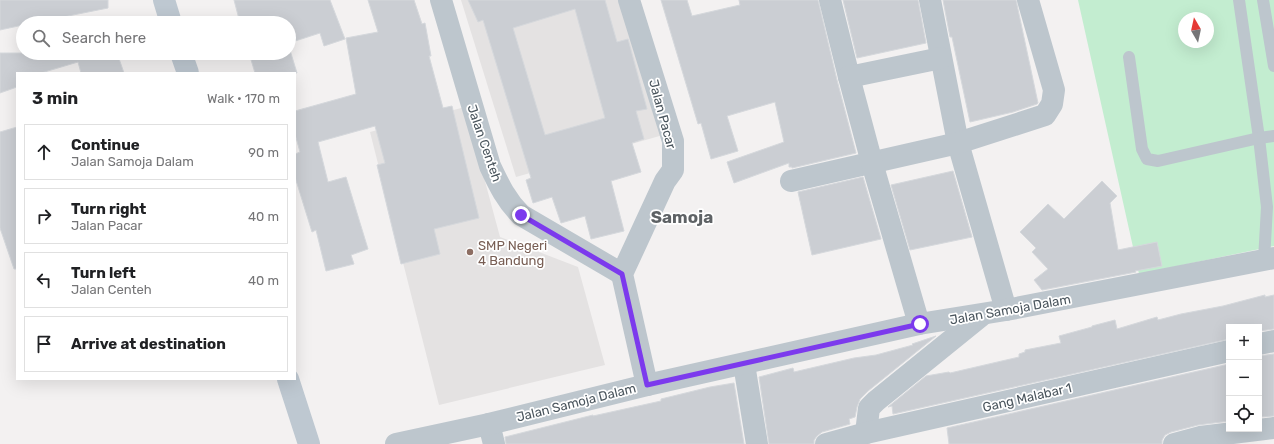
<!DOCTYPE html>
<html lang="en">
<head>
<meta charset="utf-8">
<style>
  body { margin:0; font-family:Rubik,sans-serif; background:#f6f6f6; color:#202124 }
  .controls { position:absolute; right:12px; bottom:12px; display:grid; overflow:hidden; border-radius:0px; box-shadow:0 4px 16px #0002 }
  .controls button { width:36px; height:36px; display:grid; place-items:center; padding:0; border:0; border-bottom:1px solid #e0e0e0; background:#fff; color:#202124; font:20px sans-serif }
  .compass { position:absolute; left:1178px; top:12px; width:36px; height:36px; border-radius:50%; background:#fff; box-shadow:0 4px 16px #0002; rotate:351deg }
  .stop { position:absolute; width:12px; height:12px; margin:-9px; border:3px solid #7c3aed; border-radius:50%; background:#fff }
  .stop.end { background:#7c3aed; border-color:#fff; box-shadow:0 1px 4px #0008 }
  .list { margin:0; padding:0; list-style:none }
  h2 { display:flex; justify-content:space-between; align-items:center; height:52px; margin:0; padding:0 16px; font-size:17px }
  h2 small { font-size:13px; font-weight:400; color:#757577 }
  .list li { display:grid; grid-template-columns:26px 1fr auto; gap:12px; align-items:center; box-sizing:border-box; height:56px; margin:0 8px 8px; padding:0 8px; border:1px solid #e0e0e0; border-radius:0px }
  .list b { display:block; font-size:15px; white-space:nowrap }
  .list p { margin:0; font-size:13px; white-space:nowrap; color:#757577 }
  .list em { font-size:13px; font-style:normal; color:#757577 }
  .icon { flex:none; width:22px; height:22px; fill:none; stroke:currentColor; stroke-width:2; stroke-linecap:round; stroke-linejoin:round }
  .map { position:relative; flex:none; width:1274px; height:444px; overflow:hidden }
  .search { position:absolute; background:#fff; box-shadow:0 4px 16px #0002; left:16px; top:16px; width:280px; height:44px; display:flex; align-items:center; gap:10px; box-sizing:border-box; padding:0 14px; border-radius:22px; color:#757577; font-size:15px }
  .panel { position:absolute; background:#fff; box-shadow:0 4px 16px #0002; left:16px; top:72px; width:280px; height:308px; border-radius:0px }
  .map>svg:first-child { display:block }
  .education { fill:#e4e2e2 }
  .green { fill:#c3edd0; fill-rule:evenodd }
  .building { fill:#cbced3; stroke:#d5d8dc; fill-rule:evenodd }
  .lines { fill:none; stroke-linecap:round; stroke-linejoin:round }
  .lane { stroke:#bdc6cd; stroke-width:12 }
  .street { stroke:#bdc6cd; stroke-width:22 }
  .secondary { stroke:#bec8d1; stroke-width:22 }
  .route { stroke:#7c3aed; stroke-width:5 }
  .education-dot { fill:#8d6e63; stroke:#fff; stroke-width:1.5 }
  .labels { text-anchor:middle; stroke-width:3.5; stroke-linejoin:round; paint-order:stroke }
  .street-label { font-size:13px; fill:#4a555d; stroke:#fff }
  .education-label { font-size:13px; fill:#785e54; stroke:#fff; text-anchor:start }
  .district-label { font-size:17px; font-weight:bold; fill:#5e6265; stroke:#fff }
</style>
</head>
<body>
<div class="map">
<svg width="1274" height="444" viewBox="0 0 1274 444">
  <rect width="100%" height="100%" fill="#f3f1f1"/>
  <g class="education">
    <polygon points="461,0 634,0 670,133 516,177"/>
    <polygon points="465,107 500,237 578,267 605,365 439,405 370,132"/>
  </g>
  <path class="green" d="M1078,0H1274V246L1139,274ZM1184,18H1208V42H1184Z"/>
  <g class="building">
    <polygon points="0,0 108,0 108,8 33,23 23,23 23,25 0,30"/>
    <polygon points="234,0 330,0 345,39 324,46 320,33 289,43 289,23 240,23"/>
    <polygon points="368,0 414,0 422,24 425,23 431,56 429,56 443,108 452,106 479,218 434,229 440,254 401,264 377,165 385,163 375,126 318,142 328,182 346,177 368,249 351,255 354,264 326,271 316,230 312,232 295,177 295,154 300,152 295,134 295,111 356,94 346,38 378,32"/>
    <path d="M468,0H605L617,42L628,39L647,109L636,111L644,139L632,143L641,172L611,181L624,231L591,239L585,216L561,223L552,197L533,203L526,180L531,178L483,20L478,22ZM575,9L605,118L545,135L513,28Z"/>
    <polygon points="661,0 687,0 692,16 740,5 739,0 818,0 837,80 856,153 792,168 792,167 789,167 789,163 734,183 727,162 784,142 775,102 727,116 738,151 711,159 701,123 698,124"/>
    <polygon points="843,0 918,0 926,43 857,58"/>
    <polygon points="943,0 1016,0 1038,103 1037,104 1013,112 970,122 952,37 950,37"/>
    <polygon points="289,47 297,73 255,73 249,53 289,53"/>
    <polygon points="0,53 117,53 124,73 81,73 78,62 41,73 17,73 17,87 0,93"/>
    <polygon points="17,127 17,269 14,269 0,228 0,132"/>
    <polygon points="953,171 972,237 910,250 891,185"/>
    <polygon points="863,177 881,239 812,255 798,192"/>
    <polygon points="1102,181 1117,196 1110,203 1118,250 1157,242 1162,266 1135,271 1136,272 1042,290 1034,280 1048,269 1032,252 1036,248 1020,232 1048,204 1064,219"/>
    <polygon points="1265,295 1265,297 1274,295 1274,329 1259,331 1259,327 1229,327 1229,339 893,414 892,406 888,407 926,376 949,372 950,373 1019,357 1019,354 1025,352 1025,350 1061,343 1059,336 1092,327 1092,326 1115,320 1117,329 1157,317 1158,320 1181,314 1223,306"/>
    <polygon points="936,336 868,391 860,399 857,407 855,417 849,419 850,424 822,432 817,436 814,440 814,444 769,444 759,377 793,368 794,372 854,358 876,355 913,345 912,344"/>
    <polygon points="1274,354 1274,416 1259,417 1259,356"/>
    <polygon points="1229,364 1229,421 1198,425 1171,432 1165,435 1162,440 1162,444 949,444 947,428"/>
    <polygon points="734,383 744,444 506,444 505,437 593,415 593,416 661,401 661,399 710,387"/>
  </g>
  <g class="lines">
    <g class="lane">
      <polyline points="1239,0 1259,138 1267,207 1264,260"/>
      <polyline points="1263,0 1274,66"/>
      <polyline points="1129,57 1142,149 1147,159 1158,161 1259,138 1274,136"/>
    </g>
    <g class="street">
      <path d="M441,0L490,166C499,185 506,200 521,215L622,274"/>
      <polyline points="629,0 673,141 673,170 665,181 622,274 647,385"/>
      <polyline points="830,0 849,77"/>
      <polyline points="930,0 958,143 1006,310"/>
      <polyline points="791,181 958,143 1045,115 1052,104 1054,90 1028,0"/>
      <polyline points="919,324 872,163 849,77 941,58"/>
      <polyline points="1259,344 1274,341"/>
      <polyline points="744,364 757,444"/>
      <polyline points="489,424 494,444"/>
      <polyline points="866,433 869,408 876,401 981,316"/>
      <polyline points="396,444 489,424 647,385 919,324 1006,310 1274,258"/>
      <polyline points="826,444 866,433 1229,351"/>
      <polyline points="1174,444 1200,437 1274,428"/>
    </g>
    <g class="secondary">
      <polyline points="164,0 171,23"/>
      <polyline points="181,53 188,73"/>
      <polyline points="288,379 309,444"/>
    </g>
  </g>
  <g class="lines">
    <polyline class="route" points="521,215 622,274 647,385 920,324"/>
  </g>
  <circle class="education-dot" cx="470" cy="252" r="4"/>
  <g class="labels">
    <g class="street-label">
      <text transform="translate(663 114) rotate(75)" y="5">Jalan Pacar</text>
      <text transform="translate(485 143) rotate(71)" y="5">Jalan Centeh</text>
      <text transform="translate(1010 309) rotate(-10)" y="5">Jalan Samoja Dalam</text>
      <text transform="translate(1027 397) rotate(-13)" y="5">Gang Malabar 1</text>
      <text transform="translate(576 402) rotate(-14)" y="5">Jalan Samoja Dalam</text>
    </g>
    <g class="education-label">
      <text x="478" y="250">SMP Negeri<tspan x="478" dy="15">4 Bandung</tspan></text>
    </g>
    <g class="district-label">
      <text x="682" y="223">Samoja</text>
    </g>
  </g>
</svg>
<div class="controls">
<button>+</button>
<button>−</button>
<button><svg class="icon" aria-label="locate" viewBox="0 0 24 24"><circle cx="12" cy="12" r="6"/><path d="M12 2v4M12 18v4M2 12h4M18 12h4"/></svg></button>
</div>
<svg class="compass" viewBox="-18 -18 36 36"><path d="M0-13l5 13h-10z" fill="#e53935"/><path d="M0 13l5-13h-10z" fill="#757577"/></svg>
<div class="stop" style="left:920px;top:324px"></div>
<div class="stop end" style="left:521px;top:215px"></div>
<div class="search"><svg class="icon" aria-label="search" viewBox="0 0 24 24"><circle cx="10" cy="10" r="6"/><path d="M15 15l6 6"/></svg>Search here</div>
<section class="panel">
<h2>3 min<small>Walk · 170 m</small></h2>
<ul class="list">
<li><svg class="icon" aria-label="ahead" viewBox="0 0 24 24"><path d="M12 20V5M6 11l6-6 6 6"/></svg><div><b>Continue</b><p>Jalan Samoja Dalam</p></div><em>90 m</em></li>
<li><svg class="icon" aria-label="right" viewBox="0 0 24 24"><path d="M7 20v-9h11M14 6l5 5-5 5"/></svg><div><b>Turn right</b><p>Jalan Pacar</p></div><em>40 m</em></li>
<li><svg class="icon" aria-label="left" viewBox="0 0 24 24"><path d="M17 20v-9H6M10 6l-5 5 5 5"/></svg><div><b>Turn left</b><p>Jalan Centeh</p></div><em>40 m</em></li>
<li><svg class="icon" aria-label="arrive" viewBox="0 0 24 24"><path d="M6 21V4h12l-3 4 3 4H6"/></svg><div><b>Arrive at destination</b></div></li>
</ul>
</section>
</div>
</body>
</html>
